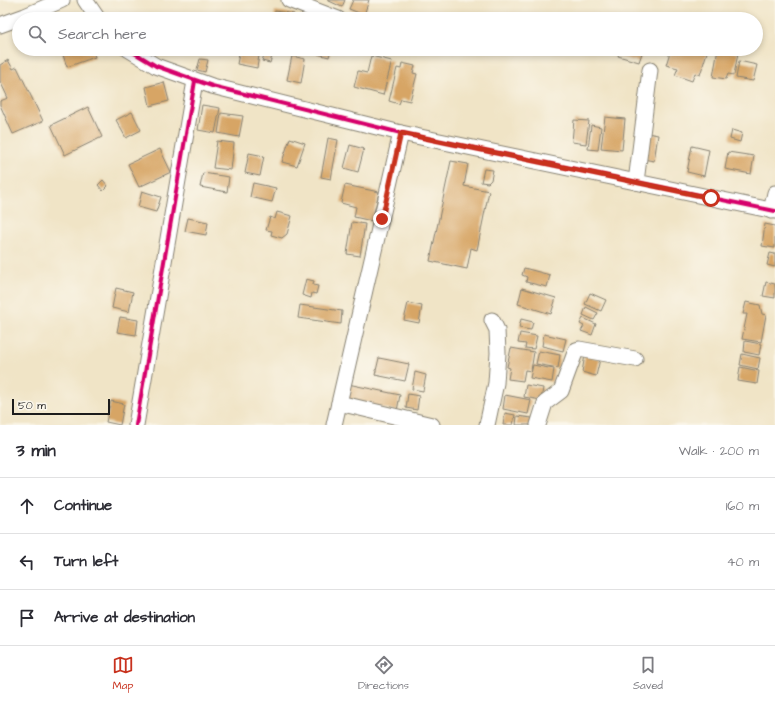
<!DOCTYPE html>
<html lang="en">
<head>
<meta charset="utf-8">
<style>
  body { margin:0; font-family:"Architects Daughter",sans-serif; background:#f2f2f3; color:#2b2b33 }
  .scale { position:absolute; left:12px; bottom:10px; width:98px; box-sizing:border-box; padding-left:4px; border:2px solid #1c1c1c; border-top:0; font-size:11px; line-height:14px; white-space:nowrap; color:#1c1c1c; -webkit-text-stroke:3px #fbf7ec; paint-order:stroke }
  .stop { position:absolute; width:12px; height:12px; margin:-9px; border:3px solid #c8321e; border-radius:50%; background:#fff }
  .stop.end { background:#c8321e; border-color:#fff; box-shadow:0 1px 4px #0008 }
  .list { margin:0; padding:0; list-style:none }
  h2 { display:flex; justify-content:space-between; align-items:center; height:52px; margin:0; padding:0 16px; font-size:17px }
  h2 small { font-size:13px; font-weight:400; color:#7c7c81 }
  .list li { display:grid; grid-template-columns:26px 1fr auto; gap:12px; align-items:center; box-sizing:border-box; height:56px; padding:0 16px; border-top:1px solid #e1e1e2 }
  .list b { display:block; font-size:15px; white-space:nowrap }
  .list em { font-size:13px; font-style:normal; color:#7c7c81 }
  .icon { flex:none; width:22px; height:22px; fill:none; stroke:currentColor; stroke-width:2; stroke-linecap:round; stroke-linejoin:round }
  .map { position:relative; flex:none; width:775px; height:425px; overflow:hidden }
  .search { position:absolute; background:#fff; box-shadow:0 2px 6px #0003; left:12px; right:12px; top:12px; height:44px; display:flex; align-items:center; gap:10px; box-sizing:border-box; padding:0 14px; border-radius:22px; color:#7c7c81; font-size:15px }
  .sheet { height:220px; background:#fff }
  nav { display:flex; justify-content:space-around; align-items:center; box-sizing:border-box; height:56px; border-top:1px solid #e1e1e2; background:#fff; font-size:11px; color:#7c7c81 }
  nav a { display:grid; justify-items:center; gap:2px }
  nav .on { color:#c8321e }
  .map>svg:first-child { display:block }
  .building { fill:#d7a565 }
  .lines { fill:none; stroke-linecap:round; stroke-linejoin:round }
  .minor-casing { stroke:#868071; stroke-width:17 }
  .minor { stroke:#fff; stroke-width:15 }
  .cycleway-casing { stroke:#fbf7ec; stroke-width:6 }
  .cycleway { stroke:#d6006c; stroke-width:4 }
  .route { stroke:#c8321e; stroke-width:5 }
</style>
</head>
<body>
<div class="map">
<svg width="775" height="425" viewBox="0 0 775 425">
  <rect width="100%" height="100%" fill="#fbf7ec"/>
  <filter id="ink" filterUnits="userSpaceOnUse"><feTurbulence type="fractalNoise" baseFrequency=".025" numOctaves="2"/><feDisplacementMap in="SourceGraphic" scale="8" xChannelSelector="R" yChannelSelector="G"/><feConvolveMatrix kernelMatrix="1 2 1 2 8 2 1 2 1" color-interpolation-filters="sRGB"/></filter>
  <filter id="wash" filterUnits="userSpaceOnUse"><feTurbulence type="fractalNoise" baseFrequency=".012" numOctaves="4" result="noise"/><feDisplacementMap in="SourceGraphic" scale="16" xChannelSelector="R" yChannelSelector="G"/><feGaussianBlur stdDeviation="0.9" result="paint"/><feColorMatrix in="noise" values="0 0 0 0 0 0 0 0 0 0 0 0 0 0 0 0 0 1.4 0 .05"/><feComposite in="paint" operator="in"/></filter>
  <g filter="url(#wash)">
    <rect width="100%" height="100%" fill="#f0e4c6"/>
    <g id="blocks">
      <g class="building">
        <polygon points="327,0 345,0 342,7"/>
        <polygon points="353,0 369,0 364,15 349,9"/>
        <polygon points="275,11 294,14 294,19 274,19"/>
        <polygon points="61,49 92,49 95,57 67,67"/>
        <polygon points="240,49 260,49 257,68 237,64"/>
        <polygon points="266,49 274,49 270,63 262,61"/>
        <polygon points="311,49 331,49 329,57 310,52"/>
        <polygon points="620,49 643,50 639,62 618,56"/>
        <polygon points="671,49 708,49 700,75 695,73 692,81 675,75 678,68 666,65"/>
        <polygon points="718,49 738,53 734,75 728,74 726,79 713,77"/>
        <polygon points="292,56 305,59 301,83 287,80"/>
        <polygon points="371,56 392,61 383,95 354,87 358,71 367,73"/>
        <polygon points="200,59 208,60 205,72 197,70"/>
        <polygon points="8,60 13,69 17,67 43,121 13,134 0,105 0,101 8,98 0,81 0,65"/>
        <polygon points="739,61 757,65 753,81 736,78"/>
        <polygon points="402,63 415,66 413,73 417,74 410,101 401,99 399,104 389,101 397,68 401,69"/>
        <polygon points="164,82 169,101 150,106 146,87"/>
        <polygon points="202,105 220,108 215,133 198,130"/>
        <polygon points="88,107 102,137 65,155 51,125"/>
        <polygon points="132,112 141,130 126,138 116,120"/>
        <polygon points="221,113 243,116 239,137 218,133"/>
        <polygon points="605,117 625,119 622,150 601,148"/>
        <polygon points="574,120 589,121 586,144 572,142"/>
        <polygon points="591,125 601,127 598,150 588,149"/>
        <polygon points="732,130 742,133 740,142 730,139"/>
        <polygon points="647,133 658,135 654,161 643,159"/>
        <polygon points="290,138 305,143 297,166 282,162"/>
        <polygon points="328,138 338,140 331,179 321,177"/>
        <polygon points="217,141 234,143 231,170 213,168"/>
        <polygon points="350,145 364,149 358,172 344,168"/>
        <polygon points="692,146 709,150 704,176 687,172"/>
        <polygon points="160,149 171,172 139,187 128,164"/>
        <polygon points="728,152 754,156 751,174 725,169"/>
        <polygon points="249,153 264,156 260,176 245,173"/>
        <polygon points="451,161 468,164 464,186 489,191 477,250 471,248 467,269 430,261"/>
        <polygon points="484,169 493,170 491,180 488,183 481,182"/>
        <polygon points="203,173 229,177 227,192 200,187"/>
        <polygon points="103,180 108,186 103,191 98,185"/>
        <polygon points="253,183 276,188 272,202 250,197"/>
        <polygon points="345,185 379,192 372,221 354,217 356,207 341,203"/>
        <polygon points="142,191 161,197 156,212 138,207"/>
        <polygon points="277,212 292,216 287,234 282,238 271,235 272,231 266,230 270,217 275,219"/>
        <polygon points="188,218 208,222 206,235 185,231"/>
        <polygon points="352,222 365,224 360,256 347,254"/>
        <polygon points="765,224 775,226 775,248 762,246"/>
        <polygon points="770,253 775,254 775,267 767,265"/>
        <polygon points="524,268 550,275 547,287 526,282 527,277 522,275"/>
        <polygon points="306,279 314,281 313,285 318,286 316,294 312,293 311,298 302,295"/>
        <polygon points="766,282 775,284 775,298 763,296"/>
        <polygon points="116,288 133,292 129,312 112,308"/>
        <polygon points="522,288 556,298 551,314 518,304"/>
        <polygon points="590,293 606,300 601,311 585,304"/>
        <polygon points="746,302 760,305 762,314 766,315 761,342 742,339 747,314 743,314"/>
        <polygon points="408,303 422,306 419,323 404,320"/>
        <polygon points="300,305 342,311 341,324 298,318"/>
        <polygon points="586,307 598,313 594,320 583,315"/>
        <polygon points="120,317 138,320 136,335 117,332"/>
        <polygon points="583,318 596,324 592,335 581,331 584,326 580,324"/>
        <polygon points="521,319 533,322 531,330 519,328"/>
        <polygon points="520,333 537,336 534,349 525,348 526,344 518,343"/>
        <polygon points="544,334 566,339 563,351 542,346"/>
        <polygon points="745,341 761,344 759,355 744,352"/>
        <polygon points="511,348 534,352 531,371 525,370 523,381 508,379 510,368 507,367"/>
        <polygon points="539,351 560,355 558,368 536,364"/>
        <polygon points="742,354 760,358 758,369 740,365"/>
        <polygon points="585,355 600,359 596,376 582,372"/>
        <polygon points="379,358 409,364 405,381 375,375"/>
        <polygon points="533,365 554,369 552,382 530,378"/>
        <polygon points="740,367 759,371 757,384 738,381"/>
        <polygon points="415,372 426,375 423,391 412,389"/>
        <polygon points="348,384 400,395 397,411 345,400"/>
        <polygon points="526,385 543,388 541,400 524,397"/>
        <polygon points="408,394 419,396 417,410 406,408"/>
        <polygon points="505,395 531,400 528,414 503,409"/>
        <polygon points="111,401 124,404 120,425 106,422"/>
        <polygon points="505,413 515,415 513,425 503,425"/>
        <polygon points="517,416 532,418 530,425 516,425"/>
      </g>
    </g>
  </g>
  <g filter="url(#ink)">
    <use href="#blocks" fill-opacity="0" stroke="#868071" stroke-width="1"/>
    <g class="lines">
      <g class="minor-casing">
        <g id="minor">
          <polyline points="85,0 98,19"/>
          <polyline points="289,0 338,19"/>
          <polyline points="0,25 25,16 62,0"/>
          <polyline points="128,49 156,66 212,86 401,133 775,211"/>
          <polyline points="636,182 650,70"/>
          <polyline points="771,211 775,193"/>
          <polyline points="339,403 432,425"/>
          <polyline points="136,425 195,81"/>
          <polyline points="334,425 401,133"/>
          <polyline points="487,425 496,383 498,353 497,330 492,320"/>
          <polyline points="538,425 545,403 561,391 576,350 579,349 635,359"/>
        </g>
      </g>
      <use href="#minor" class="minor"/>
      <g class="cycleway-casing">
        <g id="cycleway">
          <polyline points="128,49 156,66 212,86 401,133 775,211"/>
          <polyline points="136,425 195,81"/>
        </g>
      </g>
      <use href="#cycleway" class="cycleway"/>
    </g>
  </g>
  <g class="lines" filter="url(#ink)">
    <polyline class="route" points="382,219 401,133 711,198"/>
  </g>
</svg>
<div class="scale">50 m</div>
<div class="stop" style="left:711px;top:198px"></div>
<div class="stop end" style="left:382px;top:219px"></div>
<div class="search"><svg class="icon" aria-label="search" viewBox="0 0 24 24"><circle cx="10" cy="10" r="6"/><path d="M15 15l6 6"/></svg>Search here</div>
</div>
<section class="sheet">
<h2>3 min<small>Walk · 200 m</small></h2>
<ul class="list">
<li><svg class="icon" aria-label="ahead" viewBox="0 0 24 24"><path d="M12 20V5M6 11l6-6 6 6"/></svg><div><b>Continue</b></div><em>160 m</em></li>
<li><svg class="icon" aria-label="left" viewBox="0 0 24 24"><path d="M17 20v-9H6M10 6l-5 5 5 5"/></svg><div><b>Turn left</b></div><em>40 m</em></li>
<li><svg class="icon" aria-label="arrive" viewBox="0 0 24 24"><path d="M6 21V4h12l-3 4 3 4H6"/></svg><div><b>Arrive at destination</b></div></li>
</ul>
</section>
<nav>
<a class="on"><svg class="icon" aria-label="map" viewBox="0 0 24 24"><path d="M3 6l6-2 6 2 6-2v14l-6 2-6-2-6 2zM9 4v14M15 6v14"/></svg>Map</a>
<a><svg class="icon" aria-label="directions" viewBox="0 0 24 24"><path d="M12 3l9 9-9 9-9-9zM9 14v-3h6M13 9l2 2-2 2"/></svg>Directions</a>
<a><svg class="icon" aria-label="saved" viewBox="0 0 24 24"><path d="M7 4h10v16l-5-4-5 4z"/></svg>Saved</a>
</nav>
</body>
</html>
